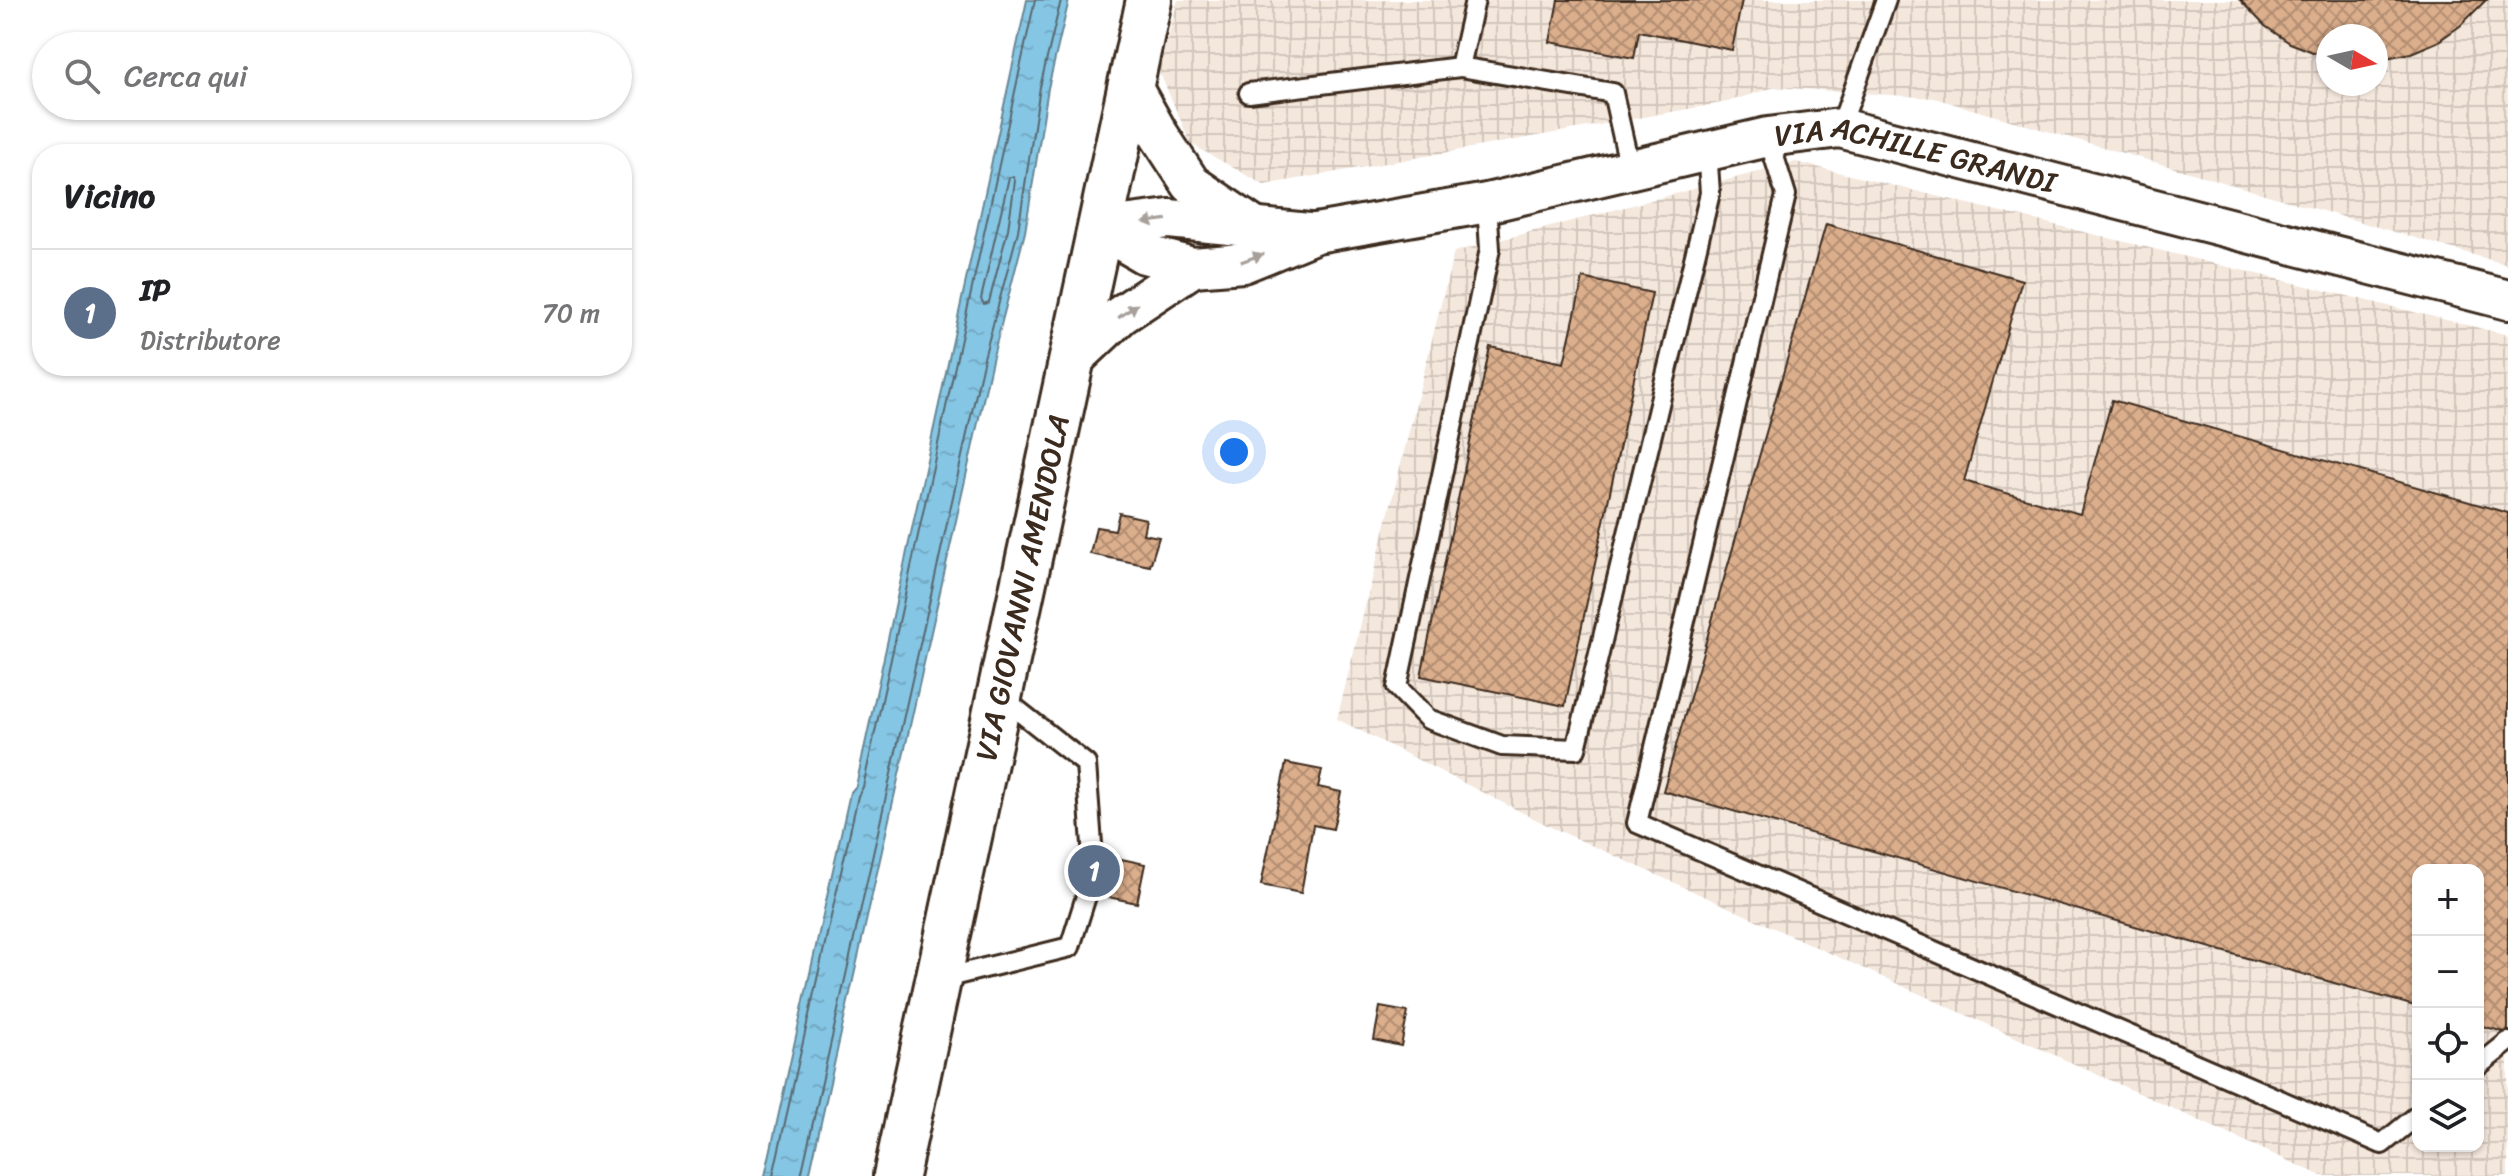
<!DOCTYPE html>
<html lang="it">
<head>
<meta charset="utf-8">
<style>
  body { margin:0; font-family:Sriracha,sans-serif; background:#f6f6f6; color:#202124 }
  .controls { position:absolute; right:24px; bottom:24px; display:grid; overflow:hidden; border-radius:16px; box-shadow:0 2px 6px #0004 }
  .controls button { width:72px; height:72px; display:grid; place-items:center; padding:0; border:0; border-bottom:2px solid #e0e0e0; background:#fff; color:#202124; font:40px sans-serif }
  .compass { position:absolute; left:2316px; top:24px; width:72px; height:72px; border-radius:50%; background:#fff; box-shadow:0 2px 6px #0004; rotate:99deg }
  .you { position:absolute; left:1234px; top:452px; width:28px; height:28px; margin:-20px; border:6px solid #fff; border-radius:50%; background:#1a73e8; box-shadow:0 0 0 12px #1a73e833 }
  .badge { display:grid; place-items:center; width:52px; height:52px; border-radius:50%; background:#7c3aed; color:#fff; font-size:26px; font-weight:700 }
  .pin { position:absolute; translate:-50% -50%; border:4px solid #fff; box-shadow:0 2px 8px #0006 }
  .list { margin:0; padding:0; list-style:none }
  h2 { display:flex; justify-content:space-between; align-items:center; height:104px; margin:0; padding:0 32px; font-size:34px }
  h2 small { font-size:26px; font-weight:400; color:#757577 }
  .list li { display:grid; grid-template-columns:52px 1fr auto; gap:24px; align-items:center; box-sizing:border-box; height:128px; padding:0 32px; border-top:2px solid #e0e0e0 }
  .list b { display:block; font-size:30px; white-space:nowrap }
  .list p { margin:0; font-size:26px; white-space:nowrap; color:#757577 }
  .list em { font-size:26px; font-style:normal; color:#757577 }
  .icon { flex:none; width:44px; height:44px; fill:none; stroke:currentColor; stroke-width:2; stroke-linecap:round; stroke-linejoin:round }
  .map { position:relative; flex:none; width:2508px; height:1176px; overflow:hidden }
  .search { position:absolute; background:#fff; box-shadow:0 2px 6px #0004; left:32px; top:32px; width:600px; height:88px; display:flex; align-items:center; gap:20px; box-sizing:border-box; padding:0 28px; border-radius:44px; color:#757577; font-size:30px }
  .panel { position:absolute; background:#fff; box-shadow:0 2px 6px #0004; left:32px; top:144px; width:600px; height:232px; border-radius:32px }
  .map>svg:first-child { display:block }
  .industrial { fill:url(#industrial-grid); fill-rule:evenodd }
  .water { fill:url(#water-ripples); stroke:#678895; stroke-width:2 }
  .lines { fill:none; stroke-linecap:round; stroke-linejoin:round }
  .shore { stroke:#59686e; stroke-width:2 }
  .building { fill:url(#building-cross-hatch); stroke:#3b2a1e; stroke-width:2 }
  .lane-casing { stroke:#3b2a1e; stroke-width:24 }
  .street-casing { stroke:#3b2a1e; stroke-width:44 }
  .secondary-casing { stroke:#3b2a1e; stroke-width:50 }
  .lane { stroke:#fff; stroke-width:18 }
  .street { stroke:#fff; stroke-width:38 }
  .secondary { stroke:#fff; stroke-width:44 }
  .oneway { fill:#a79f9a }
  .labels { text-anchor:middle; stroke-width:7; stroke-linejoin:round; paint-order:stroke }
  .street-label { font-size:30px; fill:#3b2a1e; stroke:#fff }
</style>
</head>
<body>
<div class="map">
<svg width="2508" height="1176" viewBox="0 0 2508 1176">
  <defs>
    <pattern id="industrial-grid" width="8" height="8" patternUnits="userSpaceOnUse" patternTransform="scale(2)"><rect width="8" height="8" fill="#f4e7dc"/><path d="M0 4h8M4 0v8" fill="none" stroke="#d2c6bc"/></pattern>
    <pattern id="water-ripples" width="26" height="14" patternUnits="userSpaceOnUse" patternTransform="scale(2)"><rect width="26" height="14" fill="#85c6e5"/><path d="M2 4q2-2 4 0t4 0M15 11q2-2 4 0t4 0" fill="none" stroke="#74aac4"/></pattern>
    <pattern id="building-cross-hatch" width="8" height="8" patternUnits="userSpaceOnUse" patternTransform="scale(2)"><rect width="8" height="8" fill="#dbae8c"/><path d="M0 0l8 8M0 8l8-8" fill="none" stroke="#b38e72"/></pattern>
  </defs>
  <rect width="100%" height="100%" fill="#fff"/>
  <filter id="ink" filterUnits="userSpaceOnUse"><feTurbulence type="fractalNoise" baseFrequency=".0125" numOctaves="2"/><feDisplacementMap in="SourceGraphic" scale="16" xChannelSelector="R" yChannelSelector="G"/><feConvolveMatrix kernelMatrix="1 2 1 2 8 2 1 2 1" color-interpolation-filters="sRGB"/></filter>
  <g filter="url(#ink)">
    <g class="industrial">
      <path d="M1178,0H2508V265L1934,98L1775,87L1727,102L1264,185L1191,144L1159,71ZM2328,36H2376V84H2328Z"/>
      <path d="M1796,162L2508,335V1176H2322L1551,827L1337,719L1454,252ZM2418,870H2478V1146H2418Z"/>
    </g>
    <polygon class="water" points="1027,0 1069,0 1048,88 1025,232 992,360 809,1176 765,1176 850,793 856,786"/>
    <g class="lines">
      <g class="shore">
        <polygon points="1009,177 1013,177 1015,181 1008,229 989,302 984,304 981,299"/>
        <polyline points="773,1176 858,796 863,787 1035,0"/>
        <polyline points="801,1176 984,358 1018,231 1040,87 1061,0"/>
      </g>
    </g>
    <g class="building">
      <polygon points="1558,0 1742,0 1732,50 1639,31 1634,58 1550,42"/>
      <polygon points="2240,0 2486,0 2460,26 2437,42 2411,53 2376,60 2376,36 2328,36 2328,56 2318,54 2290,43 2265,26"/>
      <polygon points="1826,224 2022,280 1964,481 2080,514 2112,400 2508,513 2508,1033 2478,1025 2478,870 2418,870 2418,1007 1663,791"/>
      <polygon points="1583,278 1652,293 1565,706 1421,676 1490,347 1564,363"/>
      <polygon points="1119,513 1146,519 1143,534 1159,537 1150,566 1090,554 1096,527 1115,530"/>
      <polygon points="1286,763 1322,770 1318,787 1341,792 1333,829 1313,825 1301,893 1261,885"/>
      <polygon points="1112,857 1145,864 1137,903 1103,896"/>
      <polygon points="1380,1007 1408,1012 1401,1046 1374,1040"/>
    </g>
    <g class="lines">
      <g class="lane-casing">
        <g id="lane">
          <polyline points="1475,0 1460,67 1613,93 1630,169"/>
          <polyline points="1249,93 1460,67"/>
          <polyline points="1840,128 1886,0"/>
          <polyline points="1768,137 1786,195 1637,823 2382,1144 2418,1115"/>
          <polyline points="1487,203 1490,249 1397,687 1428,719 1502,746 1576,749 1710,193 1707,150"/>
          <polyline points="940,979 1070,947 1094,871 1086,764 1001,697"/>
          <polyline points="2478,1066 2508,1042"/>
        </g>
      </g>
      <g class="street-casing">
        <g id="street">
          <polyline points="1131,85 1159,135 1191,184 1251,225"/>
          <path id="s1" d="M1100,228L1144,254L1193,267L1243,263L1316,233L1487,203L1768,137L1840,128L2508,300"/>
          <polyline points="1100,228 1169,219 1309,233"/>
          <polyline points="1070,363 1121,315 1193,267"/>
        </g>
      </g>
      <g class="secondary-casing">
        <g id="secondary">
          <path id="s2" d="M896,1176L1149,0"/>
        </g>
      </g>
      <use href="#lane" class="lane"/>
      <use href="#street" class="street"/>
      <use href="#secondary" class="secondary"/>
    </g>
    <defs><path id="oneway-solid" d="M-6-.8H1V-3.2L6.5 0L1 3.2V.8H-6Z" transform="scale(2)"/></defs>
    <g class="oneway">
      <use href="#oneway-solid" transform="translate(1155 221) rotate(172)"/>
      <use href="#oneway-solid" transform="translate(1252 258) rotate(-20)"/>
      <use href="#oneway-solid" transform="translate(1128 311) rotate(-35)"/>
    </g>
  </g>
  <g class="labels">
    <g class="street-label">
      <text dy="10" stroke="none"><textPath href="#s1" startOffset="844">VIA ACHILLE GRANDI</textPath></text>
      <text dy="10" stroke="none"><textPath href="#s2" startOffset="602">VIA GIOVANNI AMENDOLA</textPath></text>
    </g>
  </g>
</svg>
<div class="controls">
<button>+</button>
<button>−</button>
<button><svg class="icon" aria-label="locate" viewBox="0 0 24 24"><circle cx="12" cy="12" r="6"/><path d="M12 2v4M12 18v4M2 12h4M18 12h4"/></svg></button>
<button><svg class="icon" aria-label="layers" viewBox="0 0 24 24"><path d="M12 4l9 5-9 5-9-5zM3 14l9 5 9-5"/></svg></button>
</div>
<svg class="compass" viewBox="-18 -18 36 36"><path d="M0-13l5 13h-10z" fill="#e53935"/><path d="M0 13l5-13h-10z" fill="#757577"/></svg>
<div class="you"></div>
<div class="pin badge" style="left:1094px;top:871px;background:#5c6f8a">1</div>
<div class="search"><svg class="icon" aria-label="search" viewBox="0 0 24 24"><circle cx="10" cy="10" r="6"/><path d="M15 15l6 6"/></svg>Cerca qui</div>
<section class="panel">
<h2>Vicino<small></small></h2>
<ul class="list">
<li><span class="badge" style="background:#5c6f8a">1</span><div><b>IP</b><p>Distributore</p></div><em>70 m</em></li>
</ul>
</section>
</div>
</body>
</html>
